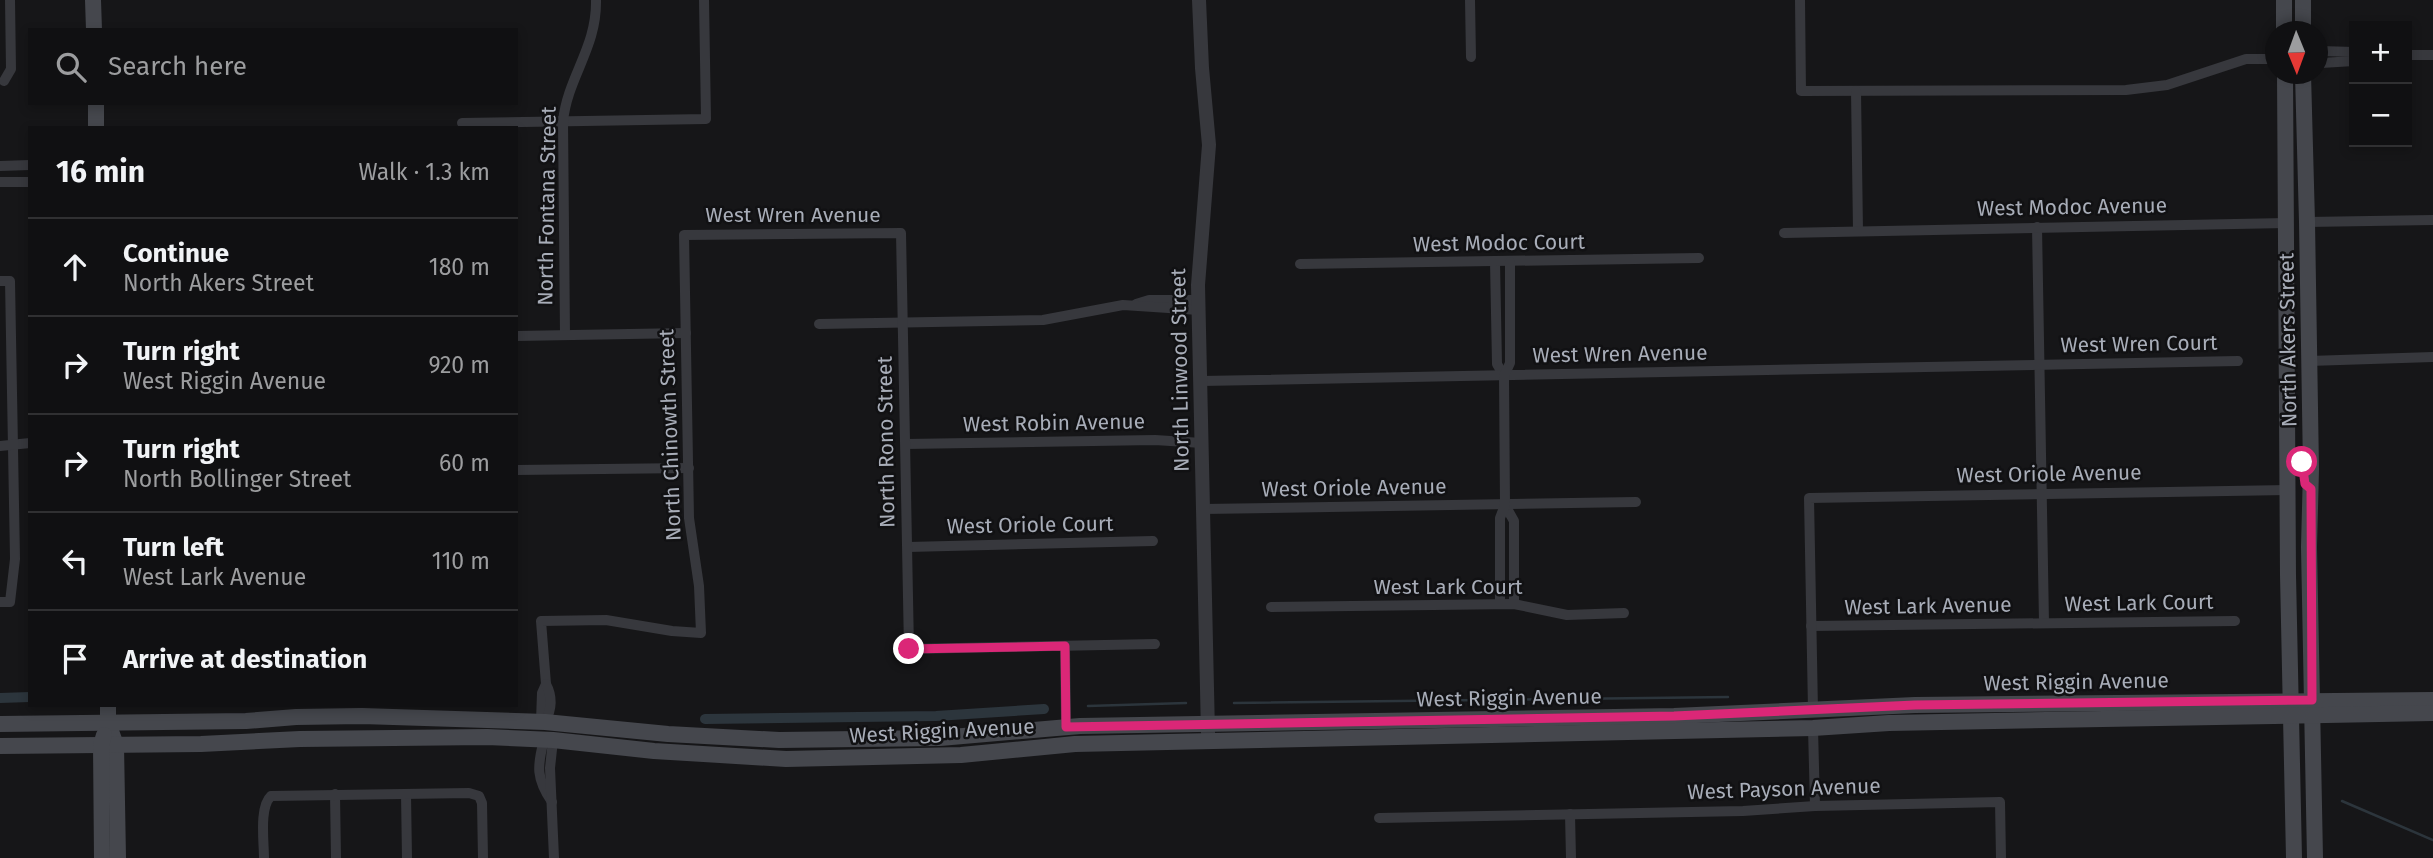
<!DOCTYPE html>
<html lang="en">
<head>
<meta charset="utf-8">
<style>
  body { margin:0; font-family:"Fira Sans",sans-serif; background:#19191b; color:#f1f3f6 }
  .controls { position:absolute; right:21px; top:21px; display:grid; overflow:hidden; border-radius:0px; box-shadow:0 4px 10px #0003 }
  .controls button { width:63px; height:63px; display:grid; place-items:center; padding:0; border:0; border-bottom:2px solid #303032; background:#101012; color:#f1f3f6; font:35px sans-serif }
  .compass { position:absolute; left:2265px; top:21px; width:63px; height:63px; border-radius:50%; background:#101012; box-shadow:0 4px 10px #0003; rotate:179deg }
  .stop { position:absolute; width:21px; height:21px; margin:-16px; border:5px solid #db2777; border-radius:50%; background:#fff }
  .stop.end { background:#db2777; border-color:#fff; box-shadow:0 2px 7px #0008 }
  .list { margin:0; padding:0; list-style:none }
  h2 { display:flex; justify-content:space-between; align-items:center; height:91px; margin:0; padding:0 28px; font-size:30px }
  h2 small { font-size:23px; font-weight:400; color:#9c9d9f }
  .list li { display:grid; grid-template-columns:46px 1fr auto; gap:21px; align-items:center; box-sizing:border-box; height:98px; padding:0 28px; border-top:2px solid #303032 }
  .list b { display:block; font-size:26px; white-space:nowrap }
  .list p { margin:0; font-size:23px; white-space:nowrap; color:#9c9d9f }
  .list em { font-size:23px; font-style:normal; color:#9c9d9f }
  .icon { flex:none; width:38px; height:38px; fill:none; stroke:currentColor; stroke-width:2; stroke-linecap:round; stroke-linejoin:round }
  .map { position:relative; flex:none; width:2433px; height:858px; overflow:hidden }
  .search { position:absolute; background:#101012; box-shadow:0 4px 10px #0003; left:28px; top:28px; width:490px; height:77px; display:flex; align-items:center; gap:18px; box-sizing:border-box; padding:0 24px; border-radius:0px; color:#9c9d9f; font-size:26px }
  .panel { position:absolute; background:#101012; box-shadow:0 4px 10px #0003; left:28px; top:126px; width:490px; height:581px; border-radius:0px }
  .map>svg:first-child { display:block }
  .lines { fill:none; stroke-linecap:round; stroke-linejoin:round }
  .stream { stroke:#2c353c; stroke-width:2.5 }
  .canal { stroke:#2c353c; stroke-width:10 }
  .minor { stroke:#37383d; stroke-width:10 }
  .tertiary { stroke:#37383d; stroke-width:14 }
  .secondary { stroke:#45474d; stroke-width:16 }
  .route { stroke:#db2777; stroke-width:9 }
  .labels { text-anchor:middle; stroke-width:5; stroke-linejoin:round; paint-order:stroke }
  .street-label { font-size:21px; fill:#a8adb8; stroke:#111113 }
</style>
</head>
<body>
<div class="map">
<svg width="2433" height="858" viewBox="0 0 2433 858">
  <rect width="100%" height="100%" fill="#161618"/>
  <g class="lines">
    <g class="stream">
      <polyline points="1234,703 1728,697"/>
      <polyline points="1088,706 1186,703"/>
      <polyline points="2342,801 2433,840"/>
    </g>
    <g class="canal">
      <polyline points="0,698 30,697"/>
      <polyline points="705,719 936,716 1044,709"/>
    </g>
    <g class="minor">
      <polyline points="1470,0 1471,57"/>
      <polyline points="1800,0 1801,91 2126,90 2167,85 2246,59 2276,59"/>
      <polyline points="2318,53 2320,51 2354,52"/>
      <polyline points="2407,55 2433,55"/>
      <polyline points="2318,60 2321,63 2354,61"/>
      <polyline points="4,81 11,69 10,0"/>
      <polyline points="1856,91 1858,231"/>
      <polyline points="462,123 706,119 704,0"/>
      <polyline points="0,166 30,165"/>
      <polyline points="0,182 30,182"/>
      <polyline points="2307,222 2433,220"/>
      <polyline points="2037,227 2044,623"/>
      <polyline points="1784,233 2286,223"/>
      <polyline points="1495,262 1497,364 1504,376"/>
      <polyline points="1300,264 1699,258"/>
      <polyline points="0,281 10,281 15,559 10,602 0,602"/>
      <polyline points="1136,304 1149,300 1199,300"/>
      <polyline points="819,324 1043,320 1123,305 1199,310"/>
      <path d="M565,335L563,121C568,76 597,48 596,0"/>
      <polyline points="516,336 686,333"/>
      <polyline points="2309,361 2433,357"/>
      <polyline points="1201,381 2238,361"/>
      <polyline points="906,444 1155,440 1202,443"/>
      <polyline points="0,446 30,443"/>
      <polyline points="516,470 689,468"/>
      <polyline points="1505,505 1514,521 1514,604"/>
      <polyline points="1203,509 1636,502"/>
      <polyline points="908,547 1153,541"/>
      <polyline points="1500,604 1500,518 1505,505 1504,376 1510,363 1510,262"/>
      <polyline points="1271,607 1514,604 1567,615 1624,613"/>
      <polyline points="1811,626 2235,621"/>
      <polyline points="1065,646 1066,727"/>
      <polyline points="1813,710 1809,498 2289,490"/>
      <polyline points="541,721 542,693 546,684 541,621 606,620 672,631 701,633 699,586 689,518 684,235 901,233 909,649 1155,644"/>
      <path d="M545,722C552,709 553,697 546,684"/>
      <polyline points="1813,728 1815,806"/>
      <path d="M544,740C537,766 536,779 552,802"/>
      <polyline points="553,740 550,768 554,858"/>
      <polyline points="335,794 336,858"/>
      <polyline points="406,794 407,858"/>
      <polyline points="1570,814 1571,858"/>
      <polyline points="1379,818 1743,811 1815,806 2000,802 2001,858"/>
      <path d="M264,858C264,842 259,807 271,796L469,793L479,796L482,803L483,858"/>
    </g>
    <polyline class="tertiary" points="1199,0 1202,68 1209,145 1198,285 1208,733"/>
    <g class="secondary">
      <polyline points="93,0 94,30"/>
      <polyline points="2284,0 2284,32"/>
      <polyline points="2303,0 2303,32"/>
      <polyline points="2285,74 2288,575 2294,858"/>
      <polyline points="2303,74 2307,222 2311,469 2309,547 2315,858"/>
      <polyline points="96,103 96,128"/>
      <polyline points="108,705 108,723 116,745 118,858"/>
      <polyline points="0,724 246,721 296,717 362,716 545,722 668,734 779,740 940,738 1080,726 1674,716 1915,705 2433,700"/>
      <polyline points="0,746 201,744 300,739 487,737 553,740 654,751 786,759 961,755 1075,744 1813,728 1889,723 2433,713"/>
      <polyline points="102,858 101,745 104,735"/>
    </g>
  </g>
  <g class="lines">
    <polyline class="route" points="909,649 1065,646 1066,727 1674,716 1915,705 2312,700 2311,489 2305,484 2302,462"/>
  </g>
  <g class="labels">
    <g class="street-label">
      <text transform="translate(547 206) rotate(-89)" y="7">North Fontana Street</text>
      <text transform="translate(2072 207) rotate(-1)" y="7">West Modoc Avenue</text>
      <text x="793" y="222">West Wren Avenue</text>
      <text transform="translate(1499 243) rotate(-1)" y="7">West Modoc Court</text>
      <text transform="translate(2288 340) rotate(-91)" y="7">North Akers Street</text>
      <text transform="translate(2139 344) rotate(-1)" y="7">West Wren Court</text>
      <text transform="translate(1620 354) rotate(-1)" y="7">West Wren Avenue</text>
      <text transform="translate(1180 370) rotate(-91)" y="7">North Linwood Street</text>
      <text transform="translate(1054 423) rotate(-1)" y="7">West Robin Avenue</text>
      <text transform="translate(670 435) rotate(-92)" y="7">North Chinowth Street</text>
      <text transform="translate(886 442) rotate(-91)" y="7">North Rono Street</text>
      <text transform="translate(2049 474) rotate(-1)" y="7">West Oriole Avenue</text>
      <text transform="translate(1354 488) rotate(-1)" y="7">West Oriole Avenue</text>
      <text transform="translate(1030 525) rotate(-1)" y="7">West Oriole Court</text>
      <text x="1448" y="594">West Lark Court</text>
      <text transform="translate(2139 603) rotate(-1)" y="7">West Lark Court</text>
      <text transform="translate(1928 606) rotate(-1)" y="7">West Lark Avenue</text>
      <text transform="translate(2076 682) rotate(-1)" y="7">West Riggin Avenue</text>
      <text transform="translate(1509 698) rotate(-1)" y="7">West Riggin Avenue</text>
      <text transform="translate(942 731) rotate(-3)" y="7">West Riggin Avenue</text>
      <text transform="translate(1784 789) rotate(-2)" y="7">West Payson Avenue</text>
    </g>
  </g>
</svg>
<div class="controls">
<button>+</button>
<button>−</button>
</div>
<svg class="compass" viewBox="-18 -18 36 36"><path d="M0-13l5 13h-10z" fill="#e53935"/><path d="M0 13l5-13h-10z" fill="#9c9d9f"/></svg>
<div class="stop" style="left:2302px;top:462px"></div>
<div class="stop end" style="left:909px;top:649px"></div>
<div class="search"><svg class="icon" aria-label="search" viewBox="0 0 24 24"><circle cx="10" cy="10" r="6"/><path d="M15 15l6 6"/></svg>Search here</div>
<section class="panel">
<h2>16 min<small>Walk · 1.3 km</small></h2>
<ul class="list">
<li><svg class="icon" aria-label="ahead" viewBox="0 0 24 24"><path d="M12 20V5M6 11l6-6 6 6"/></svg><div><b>Continue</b><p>North Akers Street</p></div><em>180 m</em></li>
<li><svg class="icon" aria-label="right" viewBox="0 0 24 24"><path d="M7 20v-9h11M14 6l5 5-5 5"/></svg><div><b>Turn right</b><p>West Riggin Avenue</p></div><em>920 m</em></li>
<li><svg class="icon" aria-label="right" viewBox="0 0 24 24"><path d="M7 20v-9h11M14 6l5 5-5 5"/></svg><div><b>Turn right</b><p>North Bollinger Street</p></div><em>60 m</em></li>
<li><svg class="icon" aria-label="left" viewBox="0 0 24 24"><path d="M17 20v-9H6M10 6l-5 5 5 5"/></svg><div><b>Turn left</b><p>West Lark Avenue</p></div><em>110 m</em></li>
<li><svg class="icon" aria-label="arrive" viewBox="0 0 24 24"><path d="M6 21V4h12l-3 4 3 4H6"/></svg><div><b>Arrive at destination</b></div></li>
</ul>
</section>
</div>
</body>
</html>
